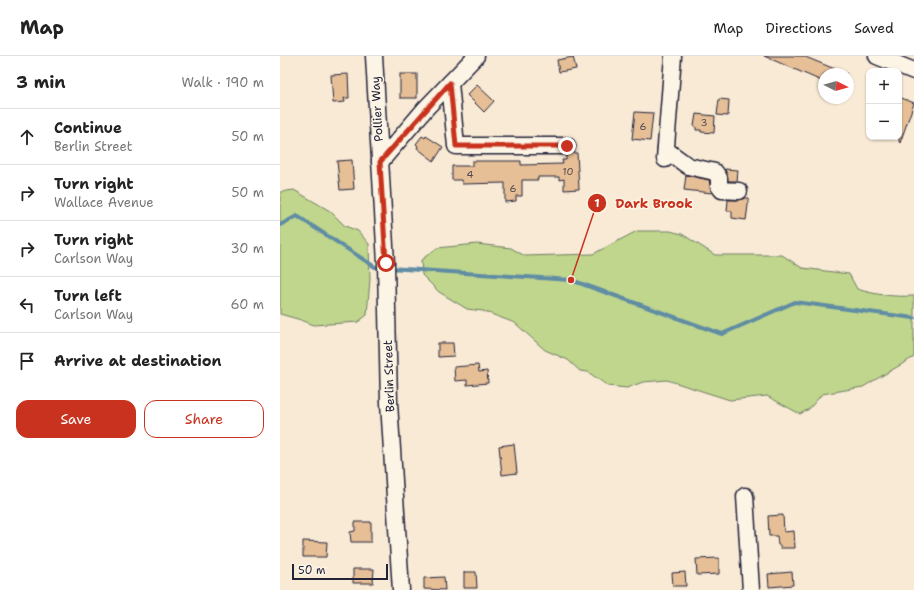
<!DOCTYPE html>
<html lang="en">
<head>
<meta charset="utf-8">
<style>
  body { margin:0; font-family:"Shantell Sans",sans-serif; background:#f6f6f6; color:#222 }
  .controls { position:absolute; right:12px; top:12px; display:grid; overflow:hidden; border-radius:8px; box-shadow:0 1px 3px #0004 }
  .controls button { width:36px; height:36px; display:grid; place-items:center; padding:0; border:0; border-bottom:1px solid #e0e0e0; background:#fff; color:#222; font:20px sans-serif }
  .compass { position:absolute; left:538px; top:12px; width:36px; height:36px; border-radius:50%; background:#fff; box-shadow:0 1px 3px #0004; rotate:95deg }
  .scale { position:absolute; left:12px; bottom:10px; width:96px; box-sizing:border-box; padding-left:4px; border:2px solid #22223b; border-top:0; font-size:11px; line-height:14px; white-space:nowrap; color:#22223b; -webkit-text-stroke:3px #fcf5e5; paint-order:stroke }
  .stop { position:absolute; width:12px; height:12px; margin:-9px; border:3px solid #c8321e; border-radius:50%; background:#fff }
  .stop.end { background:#c8321e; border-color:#fff; box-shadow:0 1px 4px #0008 }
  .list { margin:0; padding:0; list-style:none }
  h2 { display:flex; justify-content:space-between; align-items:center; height:52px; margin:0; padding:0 16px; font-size:17px }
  h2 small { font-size:13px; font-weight:400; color:#767676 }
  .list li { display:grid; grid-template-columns:26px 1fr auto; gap:12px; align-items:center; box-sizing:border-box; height:56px; padding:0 16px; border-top:1px solid #e0e0e0 }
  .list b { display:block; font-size:15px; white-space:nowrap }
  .list p { margin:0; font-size:13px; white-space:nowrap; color:#767676 }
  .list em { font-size:13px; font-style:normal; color:#767676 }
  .actions { display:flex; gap:8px; padding:12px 16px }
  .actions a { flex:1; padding:9px 0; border:1px solid #c8321e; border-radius:12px; text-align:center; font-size:14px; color:#c8321e }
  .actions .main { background:#c8321e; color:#fff }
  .icon { flex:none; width:22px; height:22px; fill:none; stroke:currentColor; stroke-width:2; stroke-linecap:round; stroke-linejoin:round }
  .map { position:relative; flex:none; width:634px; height:534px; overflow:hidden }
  header { display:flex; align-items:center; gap:24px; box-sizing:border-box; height:56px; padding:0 20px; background:#fff; border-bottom:1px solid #e0e0e0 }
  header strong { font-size:19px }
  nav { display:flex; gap:22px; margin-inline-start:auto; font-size:14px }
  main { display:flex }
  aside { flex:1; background:#fff }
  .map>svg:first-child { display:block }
  .green { fill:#bfd68c; stroke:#707c64 }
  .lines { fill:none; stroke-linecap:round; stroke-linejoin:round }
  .stream { stroke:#608ca4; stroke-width:4 }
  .building { fill:#e6bf96; stroke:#22223b }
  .minor-casing { stroke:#22223b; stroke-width:19 }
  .minor { stroke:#fcf5e5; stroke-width:16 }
  .route { stroke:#c8321e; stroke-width:5 }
  .labels { text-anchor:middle; stroke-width:3; stroke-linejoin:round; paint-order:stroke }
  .number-label { font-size:10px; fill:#534952 }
  .street-label { font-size:12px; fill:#22223b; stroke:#fcf5e5 }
  .leader { fill:none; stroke:#c8321e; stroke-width:1.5 }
  .callout-dot { fill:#c8321e; stroke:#fcf5e5; stroke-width:1.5 }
  .mark-label { font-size:12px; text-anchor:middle; font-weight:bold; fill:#fff }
  .callout-label { font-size:13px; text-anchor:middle; font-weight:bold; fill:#c8321e; stroke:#fcf5e5; stroke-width:3; stroke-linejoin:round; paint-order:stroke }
</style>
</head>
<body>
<header>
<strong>Map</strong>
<nav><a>Map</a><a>Directions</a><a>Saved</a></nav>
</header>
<main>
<aside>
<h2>3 min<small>Walk · 190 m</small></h2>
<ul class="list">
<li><svg class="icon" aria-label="ahead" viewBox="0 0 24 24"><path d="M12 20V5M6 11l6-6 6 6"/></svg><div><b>Continue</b><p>Berlin Street</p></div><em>50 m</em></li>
<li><svg class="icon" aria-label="right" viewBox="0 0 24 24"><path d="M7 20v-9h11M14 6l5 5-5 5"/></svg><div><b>Turn right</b><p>Wallace Avenue</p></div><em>50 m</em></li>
<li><svg class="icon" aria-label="right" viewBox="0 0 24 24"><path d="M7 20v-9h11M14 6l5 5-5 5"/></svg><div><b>Turn right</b><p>Carlson Way</p></div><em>30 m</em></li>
<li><svg class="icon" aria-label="left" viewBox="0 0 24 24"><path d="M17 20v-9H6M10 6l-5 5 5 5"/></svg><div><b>Turn left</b><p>Carlson Way</p></div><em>60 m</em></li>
<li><svg class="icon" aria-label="arrive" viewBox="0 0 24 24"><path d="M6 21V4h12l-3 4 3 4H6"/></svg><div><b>Arrive at destination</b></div></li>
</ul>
<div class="actions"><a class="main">Save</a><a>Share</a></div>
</aside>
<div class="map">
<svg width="634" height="534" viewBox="0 0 634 534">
  <rect width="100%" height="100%" fill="#f8ead5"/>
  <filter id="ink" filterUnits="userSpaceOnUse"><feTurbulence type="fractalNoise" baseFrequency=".025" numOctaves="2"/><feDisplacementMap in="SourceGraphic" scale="8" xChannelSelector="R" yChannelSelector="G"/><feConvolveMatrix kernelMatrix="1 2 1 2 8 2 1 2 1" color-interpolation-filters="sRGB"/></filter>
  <g filter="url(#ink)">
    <g class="green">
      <polygon points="14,134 50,155 65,170 78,175 89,188 90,223 87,259 78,266 34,269 21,264 0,258 0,136"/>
      <path d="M357,175H390L402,178L435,199H502L522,212L569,218L577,233C596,239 614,241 634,240V301L583,331L542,338L529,353L520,358L487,340L450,344L387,324L363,326L347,332L328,330L308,316L300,315L288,304L265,294L235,267L203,255L187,253L159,236L142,219L141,204L157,192L197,188L231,192L245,200L313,198Z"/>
    </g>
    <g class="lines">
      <g class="stream">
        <polyline points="0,169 17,160 95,211 102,212"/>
        <polyline points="109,212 291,224 442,278 515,246 634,262"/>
      </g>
    </g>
    <g class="building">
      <polygon points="484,0 523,0 567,18 544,18 544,26"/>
      <polygon points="293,1 296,13 279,16 277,4"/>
      <polygon points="68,18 69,42 64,42 65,46 53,47 51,19"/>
      <rect x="120" y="18" width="17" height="24"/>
      <polygon points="197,29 214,45 204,56 187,39"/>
      <polygon points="619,41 634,47 620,87 619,86"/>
      <polygon points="439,43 449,44 448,60 437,59"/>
      <polygon points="355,56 373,57 370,85 352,83"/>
      <polygon points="416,58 435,60 434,77 421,76 421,74 416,74 416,71 414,70"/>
      <polygon points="142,80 145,82 146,80 163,91 154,105 137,92 138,90 136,88"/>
      <polygon points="293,97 297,97 299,133 284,134 284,123 279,124 279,121 258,121 258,124 242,124 242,140 236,140 236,145 225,146 225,127 182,128 181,124 172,124 172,110 192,110 192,105 241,105 241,109 283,108 282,104 286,104 286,100"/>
      <polygon points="72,104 74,133 60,134 57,105"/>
      <polygon points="445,113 458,114 457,125 448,125"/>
      <polygon points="406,119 429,124 432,137 404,134"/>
      <polygon points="465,142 469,142 466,164 452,162 452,155 447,155 448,144 459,144"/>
      <polygon points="158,287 173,287 174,300 158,301"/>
      <polygon points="198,309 199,316 207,315 208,327 187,329 187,324 175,325 174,311"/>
      <polygon points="234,388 237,417 222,419 219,390"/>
      <polygon points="503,459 504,476 514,475 515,492 500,492 500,489 498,489 497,480 489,480 488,460"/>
      <polygon points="75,466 91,466 91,486 71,486 70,476 75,475"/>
      <polygon points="23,485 47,486 46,501 23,501"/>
      <polygon points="439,502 439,518 417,519 416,503"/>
      <polygon points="73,513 94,513 93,527 73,527"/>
      <polygon points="184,516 196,516 197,532 184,532"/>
      <polygon points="405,516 406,530 393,530 392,517"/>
      <polygon points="512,516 513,529 489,531 488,518"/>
      <polygon points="164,521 165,534 144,533 144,522"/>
    </g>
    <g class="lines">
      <g class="minor-casing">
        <g id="minor">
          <polyline points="94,0 106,207 109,347 121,534"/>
          <polyline points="597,0 634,15"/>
          <polyline points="170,27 176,90 287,90"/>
          <polyline points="386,94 408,110 435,116 439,122 439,130 442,134 459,135"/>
          <polyline points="385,103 393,0"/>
          <polyline points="100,106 146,52 196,0"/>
          <polyline points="465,440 471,534"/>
        </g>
      </g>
      <use href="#minor" class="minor"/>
    </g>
  </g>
  <g class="lines" filter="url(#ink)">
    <polyline class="route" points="106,207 100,106 170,27 176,90 287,90"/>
  </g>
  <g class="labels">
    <g class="number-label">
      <text x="424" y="70">3</text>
      <text x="363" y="74">6</text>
      <text x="288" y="119">10</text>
      <text x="190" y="122">4</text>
      <text x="233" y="136">6</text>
    </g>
    <g class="street-label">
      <text transform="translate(97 53) rotate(-93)" y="4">Pollier Way</text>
      <text transform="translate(109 320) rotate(-92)" y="4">Berlin Street</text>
    </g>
  </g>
  <path class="leader" d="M291 224L317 147"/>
  <g class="callout-dot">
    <circle cx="291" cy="224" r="4"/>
    <circle cx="317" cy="147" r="10"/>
  </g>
  <g class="mark-label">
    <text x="317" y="151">1</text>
  </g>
  <g class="callout-label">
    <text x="374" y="152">Dark Brook</text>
  </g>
</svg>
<div class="controls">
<button>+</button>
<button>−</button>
</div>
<svg class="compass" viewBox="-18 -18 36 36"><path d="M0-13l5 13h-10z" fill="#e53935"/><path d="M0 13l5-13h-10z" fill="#767676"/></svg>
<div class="scale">50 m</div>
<div class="stop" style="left:106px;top:207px"></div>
<div class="stop end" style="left:287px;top:90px"></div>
</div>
</main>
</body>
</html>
